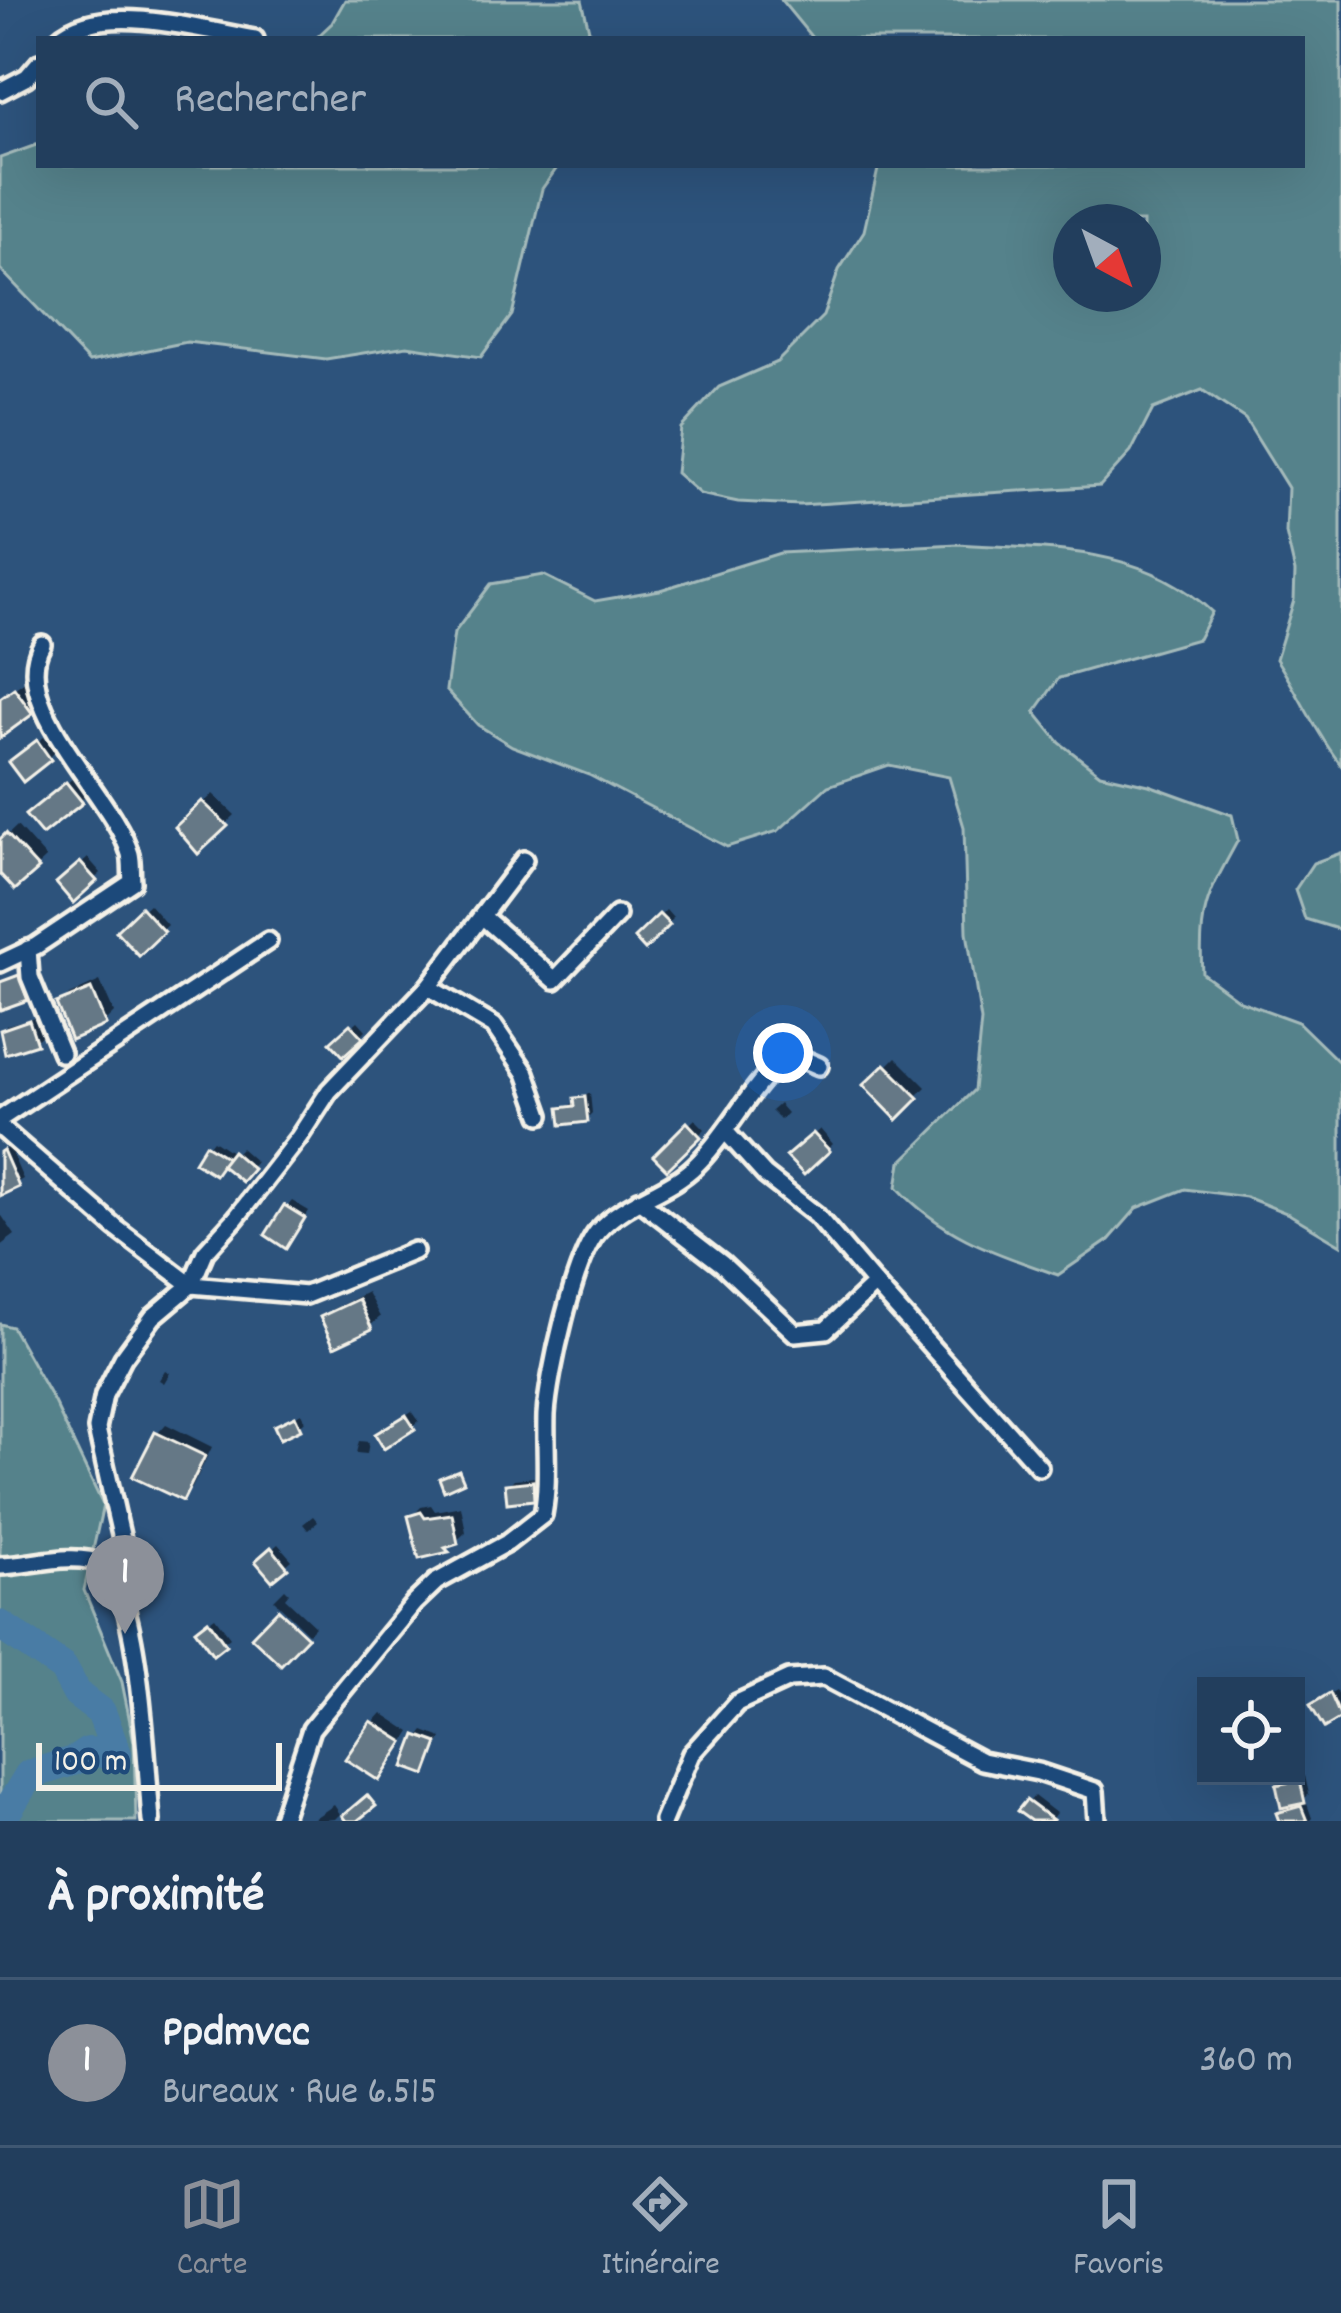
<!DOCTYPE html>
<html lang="fr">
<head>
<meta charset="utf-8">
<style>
  body { margin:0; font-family:Dekko,sans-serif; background:#2e4966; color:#f1f3f6 }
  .controls { position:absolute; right:36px; bottom:36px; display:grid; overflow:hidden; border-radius:0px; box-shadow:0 12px 48px #0002 }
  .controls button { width:108px; height:108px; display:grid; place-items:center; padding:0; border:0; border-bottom:3px solid #3f5772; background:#223e5d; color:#f1f3f6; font:60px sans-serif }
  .compass { position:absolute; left:1053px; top:204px; width:108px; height:108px; border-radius:50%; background:#223e5d; box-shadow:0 12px 48px #0002; rotate:139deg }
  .scale { position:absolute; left:36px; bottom:30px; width:246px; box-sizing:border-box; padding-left:12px; border:6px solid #f4f1e8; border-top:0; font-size:33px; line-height:42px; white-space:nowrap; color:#f4f1e8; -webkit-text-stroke:9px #1f4a7a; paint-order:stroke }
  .you { position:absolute; left:783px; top:1053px; width:42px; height:42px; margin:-30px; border:9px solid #fff; border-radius:50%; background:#1a73e8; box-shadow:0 0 0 18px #1a73e833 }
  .badge { display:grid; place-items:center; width:78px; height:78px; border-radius:50%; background:#8c9099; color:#fff; font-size:39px; font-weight:700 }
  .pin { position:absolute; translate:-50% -99px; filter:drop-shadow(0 3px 6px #0008) }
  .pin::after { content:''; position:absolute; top:63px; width:42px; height:36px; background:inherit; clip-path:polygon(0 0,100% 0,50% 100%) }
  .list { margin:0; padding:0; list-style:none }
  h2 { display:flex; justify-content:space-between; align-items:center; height:156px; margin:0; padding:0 48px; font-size:51px }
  h2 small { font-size:39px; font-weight:400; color:#a2aebc }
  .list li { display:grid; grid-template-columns:78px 1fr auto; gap:36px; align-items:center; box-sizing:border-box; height:168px; padding:0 48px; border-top:3px solid #3f5772 }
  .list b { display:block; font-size:45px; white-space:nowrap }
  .list p { margin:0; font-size:39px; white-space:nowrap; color:#a2aebc }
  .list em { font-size:39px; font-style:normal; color:#a2aebc }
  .icon { flex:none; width:66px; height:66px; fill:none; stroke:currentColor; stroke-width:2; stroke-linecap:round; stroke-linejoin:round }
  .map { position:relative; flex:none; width:1341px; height:1821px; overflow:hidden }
  .search { position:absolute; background:#223e5d; box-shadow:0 12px 48px #0002; left:36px; right:36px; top:36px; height:132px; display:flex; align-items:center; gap:30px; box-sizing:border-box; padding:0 42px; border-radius:0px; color:#a2aebc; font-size:45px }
  .sheet { height:324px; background:#223e5d }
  nav { display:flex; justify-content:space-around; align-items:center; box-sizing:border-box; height:168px; border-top:3px solid #3f5772; background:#223e5d; font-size:33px; color:#a2aebc }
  nav a { display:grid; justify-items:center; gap:6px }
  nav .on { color:#8c9099 }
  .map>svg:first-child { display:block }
  .green { fill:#55828b; stroke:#a4baba; stroke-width:3; fill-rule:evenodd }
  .shadow { fill:#0007 }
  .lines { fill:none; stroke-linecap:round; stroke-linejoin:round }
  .river { stroke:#487ca5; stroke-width:30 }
  .building { fill:#657886; stroke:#f4f1e8; stroke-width:3 }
  .minor-casing { stroke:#f4f1e8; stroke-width:24 }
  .minor { stroke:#1f4a7a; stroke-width:15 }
</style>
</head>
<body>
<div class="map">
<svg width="1341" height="1821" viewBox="0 0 1341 1821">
  <rect width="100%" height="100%" fill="#2d537c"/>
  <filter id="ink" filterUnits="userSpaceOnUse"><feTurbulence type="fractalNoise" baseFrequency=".00833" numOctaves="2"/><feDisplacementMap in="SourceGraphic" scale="24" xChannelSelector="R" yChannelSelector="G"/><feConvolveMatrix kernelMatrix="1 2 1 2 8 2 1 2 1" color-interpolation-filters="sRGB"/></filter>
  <g filter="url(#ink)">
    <g class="green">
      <polygon points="345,0 582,0 591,39 315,39 332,23"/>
      <path d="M781,0H1341V765C1315,732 1299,694 1276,659L1294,600L1295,572L1286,533L1288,488L1245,419L1202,390L1153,409L1131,452L1100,486L800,505L738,502L700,494L676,473L681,428L719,387L777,362L823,316L839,270L864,231L879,165H1302V39H813ZM1071,222H1143V294H1071Z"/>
      <polygon points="39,144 39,165 559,165 542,189 512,315 481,357 407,346 326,359 187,342 89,362 0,269 0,158"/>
      <path d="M958,544C1050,550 1141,545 1212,612L1198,639L1059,678L1035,712L1060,743L1100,774L1149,785L1232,815L1238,840C1208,895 1198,909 1202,973L1240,1001L1298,1022L1341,1064V1245L1289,1214L1246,1197L1185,1189L1137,1208L1109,1240L1058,1275C995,1253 943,1237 897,1187L901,1162L974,1090L981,1021L967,932L964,827L949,777L889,765L828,786L778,831L727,847L589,775L512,746L478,725L446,690L454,633L491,584L543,575L595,601L660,590L780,553Z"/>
      <polygon points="1341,853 1341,930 1305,919 1295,890 1313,863"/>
      <polygon points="0,1324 12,1327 54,1402 103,1505 84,1590 122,1682 134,1742 136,1821 0,1821"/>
    </g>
    <g class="shadow">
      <polygon points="25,681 40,702 0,734 0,699"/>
      <polygon points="44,737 55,752 49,758 17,756"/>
      <polygon points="77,775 90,791 81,800 38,806"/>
      <polygon points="213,794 235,815 198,850 179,827"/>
      <polygon points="17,826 46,858 16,886 0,869 0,842"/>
      <polygon points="88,858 101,873 73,898 60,883"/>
      <polygon points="149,904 167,925 139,952 120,931"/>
      <polygon points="666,910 673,918 645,946 638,938"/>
      <polygon points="25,972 32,992 0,1007 0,981"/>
      <polygon points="100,981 114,1013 104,1023 60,1004 69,995"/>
      <polygon points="35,1017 41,1036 35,1041 1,1031 7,1025"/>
      <polygon points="358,1021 366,1030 343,1052 334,1042"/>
      <polygon points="896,1057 926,1087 897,1116 868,1085"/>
      <polygon points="590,1093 592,1113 586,1119 562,1110"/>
      <polygon points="779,1104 787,1113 780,1120 771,1111"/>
      <polygon points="695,1119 705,1129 667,1166 657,1156"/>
      <polygon points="820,1129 833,1144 804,1171 791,1156"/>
      <polygon points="213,1140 234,1154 240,1148 256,1162 242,1178 208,1146"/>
      <polygon points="9,1147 23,1179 0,1192 0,1151"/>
      <polygon points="292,1201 309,1211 291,1239 287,1207"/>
      <polygon points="0,1213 15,1235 0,1246"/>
      <polygon points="367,1292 380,1317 370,1326 323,1318 333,1309"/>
      <polygon points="165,1370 170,1373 164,1383 159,1380"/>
      <polygon points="412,1411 419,1421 413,1426 384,1429"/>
      <polygon points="301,1413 305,1421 300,1426 278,1427"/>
      <polygon points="166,1424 212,1447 192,1488 182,1497 157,1434"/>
      <polygon points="359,1441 369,1442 367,1454 356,1453"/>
      <polygon points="537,1477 539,1491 533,1497 508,1485 514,1479"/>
      <polygon points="431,1505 435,1511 461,1506 466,1532 448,1549 421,1555 411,1517 421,1507"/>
      <polygon points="313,1516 318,1522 308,1530 303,1524"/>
      <polygon points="278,1544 292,1560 272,1577 259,1561"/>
      <polygon points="285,1589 289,1593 285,1598 315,1626 308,1633 274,1600"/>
      <polygon points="215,1617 230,1637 214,1650 204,1625"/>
      <polygon points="1336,1690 1341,1698 1341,1714 1325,1724 1319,1700"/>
      <polygon points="382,1713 411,1732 388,1767 373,1723"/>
      <polygon points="424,1731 442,1738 425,1772 419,1737"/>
      <polygon points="1305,1776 1309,1794 1305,1798 1312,1818 1309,1821 1283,1821 1280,1813 1290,1803 1279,1786 1285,1780"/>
      <polygon points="1034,1796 1056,1813 1050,1821 1036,1821 1022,1811"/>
      <polygon points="334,1805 340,1814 335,1819 310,1821"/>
    </g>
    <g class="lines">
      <polyline class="river" points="0,1625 63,1668 77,1694 101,1712 117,1754 88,1752 76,1760 29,1775 1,1821"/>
    </g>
    <g class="building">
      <polygon points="14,688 33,714 0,738 0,698"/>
      <polygon points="37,740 51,760 23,782 8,762"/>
      <polygon points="66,782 83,803 42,835 25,815"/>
      <polygon points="202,801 228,826 198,854 175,827"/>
      <polygon points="6,833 39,869 15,890 0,874 0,839"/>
      <polygon points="80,862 97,881 73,903 56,883"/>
      <polygon points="141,907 164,932 139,956 116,931"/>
      <polygon points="659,914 670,925 645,950 634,938"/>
      <polygon points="19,975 28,1000 0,1010 0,982"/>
      <polygon points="91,989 106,1025 71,1040 56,1003"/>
      <polygon points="29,1020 37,1044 5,1054 0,1030"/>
      <polygon points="350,1024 363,1038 343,1056 330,1042"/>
      <polygon points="885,1064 919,1098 897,1120 863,1085"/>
      <polygon points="585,1097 588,1122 561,1125 559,1108 575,1106 574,1098"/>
      <polygon points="687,1122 701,1137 667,1170 653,1156"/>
      <polygon points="813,1133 830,1151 804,1175 786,1156"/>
      <polygon points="205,1144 227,1158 215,1175 194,1162"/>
      <polygon points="3,1150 19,1187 0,1196 0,1152"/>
      <polygon points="232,1151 253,1169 242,1182 221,1165"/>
      <polygon points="284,1205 305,1218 286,1249 265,1235"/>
      <polygon points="358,1299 372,1329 334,1347 320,1317"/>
      <polygon points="406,1415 415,1429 384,1449 375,1434"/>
      <polygon points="295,1416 301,1429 280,1439 274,1426"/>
      <polygon points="155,1432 205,1456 183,1501 132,1477"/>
      <polygon points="459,1470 464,1482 444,1491 439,1478"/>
      <polygon points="533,1481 534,1500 507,1503 505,1484"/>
      <polygon points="421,1512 425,1518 452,1514 458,1544 445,1548 449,1552 419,1559 408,1516"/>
      <polygon points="271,1547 288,1568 272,1581 255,1561"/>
      <polygon points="278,1609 308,1637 281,1665 251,1637"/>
      <polygon points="208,1620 226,1645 213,1655 195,1630"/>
      <polygon points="1330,1693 1341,1718 1324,1728 1310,1705"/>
      <polygon points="371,1721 404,1742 379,1781 345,1759"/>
      <polygon points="416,1735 438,1743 426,1775 404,1767"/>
      <polygon points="1300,1780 1305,1803 1281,1808 1276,1785"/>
      <polygon points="367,1795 376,1806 357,1821 346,1821 342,1816"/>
      <polygon points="1026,1800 1053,1820 1052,1821 1031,1821 1017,1811"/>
      <polygon points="1301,1806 1307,1821 1279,1821 1276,1813"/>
    </g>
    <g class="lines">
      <g class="minor-casing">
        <g id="minor">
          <path d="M58,39C100,0 201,30 255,39"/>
          <polyline points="0,91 27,77 39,63"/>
          <polyline points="482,916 555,980 617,915"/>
          <polyline points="28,949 30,977 61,1053"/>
          <path d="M0,963L36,946L132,882C131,873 132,862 130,854C113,795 7,705 42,644"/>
          <polyline points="428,987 494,1026 526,1073 541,1115"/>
          <polyline points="0,1119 268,941"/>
          <polyline points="0,1127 116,1228 191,1285 306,1295 414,1251"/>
          <polyline points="725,1131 765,1175 816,1215 875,1284"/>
          <polyline points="639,1200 722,1264 795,1333 826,1330 875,1284 1039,1467"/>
          <path d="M0,1566C29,1566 74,1551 101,1564C140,1583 147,1775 151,1821"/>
          <polyline points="114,1574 125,1553 97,1429 104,1395 123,1358 153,1317 191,1285 205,1252 236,1218 299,1137 329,1091 428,987 524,860"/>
          <path d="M281,1821L311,1729L414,1603L436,1582L507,1543L543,1515C549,1481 545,1449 546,1415C548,1376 574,1259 598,1231C624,1201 669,1192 696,1165C729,1133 748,1089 783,1059L796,1056L819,1066"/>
          <polyline points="663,1821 691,1754 737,1703 789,1679 824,1677 982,1761 1038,1772 1095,1791 1097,1821"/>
        </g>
      </g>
      <use href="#minor" class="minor"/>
    </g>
  </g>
</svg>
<div class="controls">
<button><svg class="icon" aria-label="locate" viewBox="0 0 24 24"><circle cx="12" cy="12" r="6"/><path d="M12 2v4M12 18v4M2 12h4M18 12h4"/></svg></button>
</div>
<svg class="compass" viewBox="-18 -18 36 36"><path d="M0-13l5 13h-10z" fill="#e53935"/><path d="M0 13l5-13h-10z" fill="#a2aebc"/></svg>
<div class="scale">100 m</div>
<div class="you"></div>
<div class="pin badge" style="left:125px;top:1634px">1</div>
<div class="search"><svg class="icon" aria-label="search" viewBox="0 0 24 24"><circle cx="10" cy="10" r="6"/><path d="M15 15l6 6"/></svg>Rechercher</div>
</div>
<section class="sheet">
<h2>À proximité<small></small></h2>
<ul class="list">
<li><span class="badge">1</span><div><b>Ppdmvcc</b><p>Bureaux · Rue 6.515</p></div><em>360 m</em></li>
</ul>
</section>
<nav>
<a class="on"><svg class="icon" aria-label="map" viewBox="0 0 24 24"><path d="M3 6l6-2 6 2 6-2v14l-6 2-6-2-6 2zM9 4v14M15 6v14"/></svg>Carte</a>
<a><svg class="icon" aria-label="directions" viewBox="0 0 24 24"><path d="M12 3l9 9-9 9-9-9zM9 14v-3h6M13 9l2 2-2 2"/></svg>Itinéraire</a>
<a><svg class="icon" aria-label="saved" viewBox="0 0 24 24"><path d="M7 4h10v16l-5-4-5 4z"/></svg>Favoris</a>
</nav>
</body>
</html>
